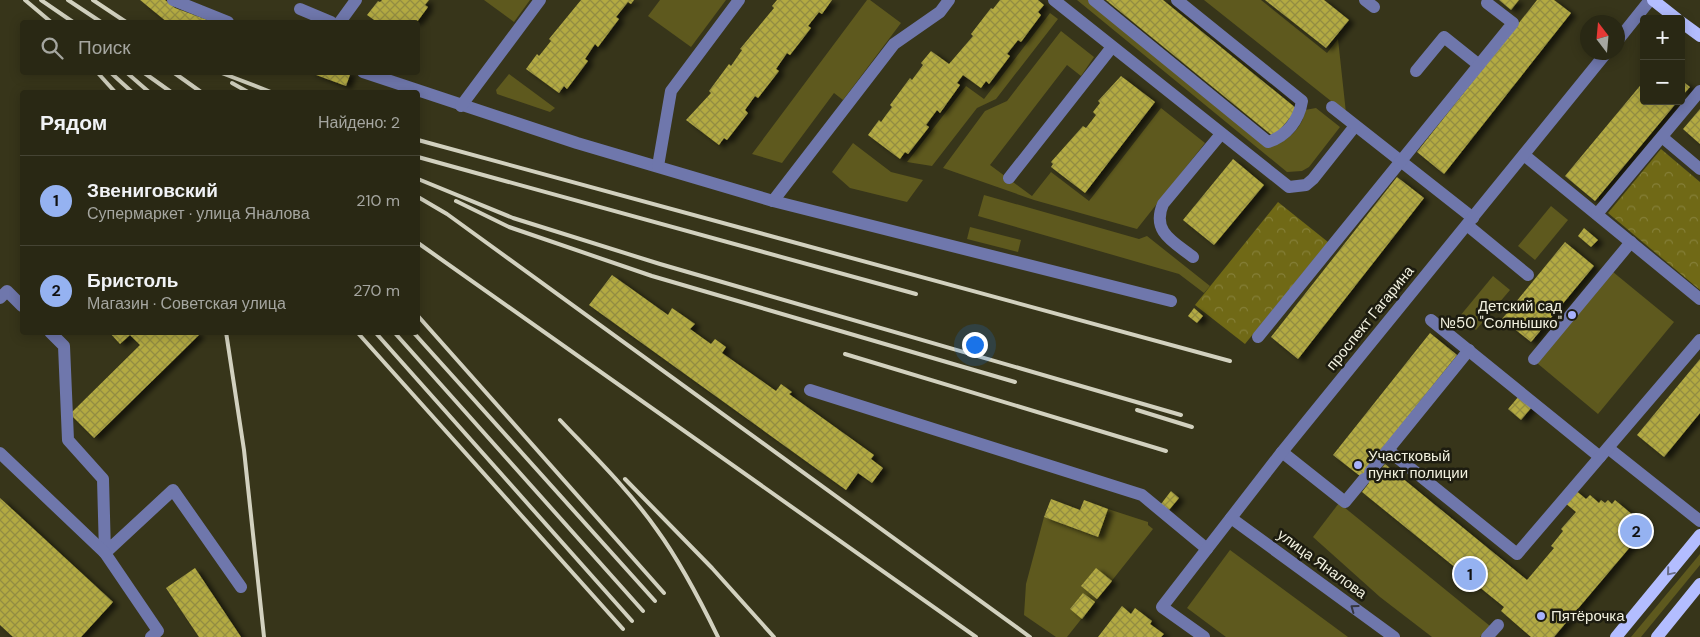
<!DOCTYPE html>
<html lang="ru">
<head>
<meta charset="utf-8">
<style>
  body { margin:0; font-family:"DM Sans",sans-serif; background:#31301d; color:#f1f3f6 }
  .controls { position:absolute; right:15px; top:15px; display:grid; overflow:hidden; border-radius:5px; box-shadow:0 2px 12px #0003 }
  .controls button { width:45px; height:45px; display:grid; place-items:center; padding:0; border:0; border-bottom:1px solid #454434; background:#292814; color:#f1f3f6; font:25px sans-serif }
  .compass { position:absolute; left:1580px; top:15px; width:45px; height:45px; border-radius:50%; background:#292814; box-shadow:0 2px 12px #0003; rotate:344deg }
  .you { position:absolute; left:974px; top:344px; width:18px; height:18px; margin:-12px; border:4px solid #fff; border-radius:50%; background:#1a73e8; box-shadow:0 0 0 8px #1a73e833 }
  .badge { display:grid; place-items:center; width:32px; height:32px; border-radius:50%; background:#95b2f1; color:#111; font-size:16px; font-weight:700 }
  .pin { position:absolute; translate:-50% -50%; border:2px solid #fff; box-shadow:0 1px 5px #0006 }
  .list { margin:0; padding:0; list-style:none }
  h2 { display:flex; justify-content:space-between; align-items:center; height:65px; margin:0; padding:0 20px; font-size:21px }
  h2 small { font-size:16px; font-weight:400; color:#a5a6a0 }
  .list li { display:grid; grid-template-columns:32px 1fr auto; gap:15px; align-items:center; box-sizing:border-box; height:90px; padding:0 20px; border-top:1px solid #454434 }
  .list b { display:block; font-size:19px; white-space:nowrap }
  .list p { margin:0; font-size:16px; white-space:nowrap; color:#a5a6a0 }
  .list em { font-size:16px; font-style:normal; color:#a5a6a0 }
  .icon { flex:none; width:28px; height:28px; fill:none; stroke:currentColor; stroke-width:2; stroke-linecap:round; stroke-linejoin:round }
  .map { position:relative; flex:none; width:1700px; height:637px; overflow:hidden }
  .search { position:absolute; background:#292814; box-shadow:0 2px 12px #0003; left:20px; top:20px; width:400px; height:55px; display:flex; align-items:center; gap:12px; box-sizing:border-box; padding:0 18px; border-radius:5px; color:#a5a6a0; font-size:19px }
  .panel { position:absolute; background:#292814; box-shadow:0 2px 12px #0003; left:20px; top:90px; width:400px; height:245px; border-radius:5px }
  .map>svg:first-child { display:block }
  .green { fill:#5e591e }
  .forest { fill:url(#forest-crowns) }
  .building { fill:url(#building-cross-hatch); filter:url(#shadow) }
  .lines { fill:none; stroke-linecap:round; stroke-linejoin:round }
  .minor { stroke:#6f77ac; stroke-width:12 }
  .major { stroke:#b3bdff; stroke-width:12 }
  .rail { stroke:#d2d1bf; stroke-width:4 }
  .oneway { stroke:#686c88 }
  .oneway2 { stroke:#36373f }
  .poi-dot { fill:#a7b1fc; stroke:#1d1c10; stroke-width:2 }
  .labels { text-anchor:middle; stroke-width:5; stroke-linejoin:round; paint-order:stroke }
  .poi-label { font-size:15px; fill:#f2f1e0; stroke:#1d1c10; text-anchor:start }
  .street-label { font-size:15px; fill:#f2f1e0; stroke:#1d1c10 }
</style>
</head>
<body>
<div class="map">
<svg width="1700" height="637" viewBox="0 0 1700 637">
  <defs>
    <pattern id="forest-crowns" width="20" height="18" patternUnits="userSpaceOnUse" patternTransform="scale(1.25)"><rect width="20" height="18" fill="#706916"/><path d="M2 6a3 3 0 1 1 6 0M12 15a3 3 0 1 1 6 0" fill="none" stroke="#857f38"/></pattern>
    <pattern id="building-cross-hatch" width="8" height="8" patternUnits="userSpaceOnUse" patternTransform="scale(1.25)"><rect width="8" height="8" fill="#b3aa43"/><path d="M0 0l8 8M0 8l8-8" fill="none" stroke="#938d43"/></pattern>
    <filter id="shadow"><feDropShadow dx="5.5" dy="3" stdDeviation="2.5" flood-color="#0009"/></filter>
  </defs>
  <rect width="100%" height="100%" fill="#37351a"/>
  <g class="green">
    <polygon points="484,0 530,0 514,22"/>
    <polygon points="660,0 726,0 691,47 648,16"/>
    <polygon points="867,0 870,0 901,23 843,100 834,93 782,163 752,154"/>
    <path d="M1077,0H1090L1271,146C1287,142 1303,128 1305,110L1316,108L1340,127L1309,167L1302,171L1287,172Z"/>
    <polygon points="1204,0 1261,0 1327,53 1338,39 1346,113"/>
    <polygon points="1050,13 1058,19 996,99 977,108 932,166 907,162 966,86 984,99"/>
    <polygon points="1061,31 1094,57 1081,76 1067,65 990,165 1032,196 1051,172 1089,201 1161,108 1205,143 1137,229 1034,200 943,168 985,111 1007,101"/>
    <polygon points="509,74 555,108 550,112 497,94 496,90"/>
    <polygon points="853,143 891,172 923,180 907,202 850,188 832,172"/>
    <polygon points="984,195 1139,239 1147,236 1210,286 1204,293 1179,274 978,216"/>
    <polygon points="1551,206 1568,220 1535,260 1518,246"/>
    <polygon points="970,227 1021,240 1018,252 967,239"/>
    <polygon points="1613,272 1674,322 1598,414 1537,363"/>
    <polygon points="1493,276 1510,290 1476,330 1460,316"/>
    <polygon points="1339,503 1490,626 1480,637 1432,637 1380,597 1313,537"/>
    <polygon points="1108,509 1148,522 1148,525 1153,529 1067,637 1056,637 1024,615 1026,584 1044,517 1097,537"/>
    <polygon points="1230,550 1348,637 1226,637 1187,608"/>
    <polygon points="1700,554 1700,565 1641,637 1631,637"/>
  </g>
  <g class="forest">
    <polygon points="1661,149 1700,182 1700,290 1608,213"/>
    <polygon points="1278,202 1328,242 1245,344 1195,305"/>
  </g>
  <g class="building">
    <polygon points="140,0 165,0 175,8 213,22 167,22"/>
    <polygon points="382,0 429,0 425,5 428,7 417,22 377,22 367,15 378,1 380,2"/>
    <polygon points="581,0 634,0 631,4 628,2 616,17 619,19 598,47 595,44 585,59 588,61 567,89 564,86 559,93 526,69 537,54 539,56 551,41 549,39"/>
    <polygon points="777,0 832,0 822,14 819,12 808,26 811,28 790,55 787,53 776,69 779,71 758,98 755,96 745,110 748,113 727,140 724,138 719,145 686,120 711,93 709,91 729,64 731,66 742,50 740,49 774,8 772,6"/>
    <polygon points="1000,0 1038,0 1044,5 1038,12 1041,15 1021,42 1018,40 1007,54 1010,56 989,84 986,81 981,88 963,75 957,83 960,85 940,113 937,110 926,125 929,127 908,154 905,152 900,159 868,135 879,120 881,122 886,115 892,107 890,105 910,78 912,80 923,65 921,63 931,51 949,64 973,36 971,34 991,8 993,9"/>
    <polygon points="1106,0 1163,0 1297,109 1274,137"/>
    <polygon points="1265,0 1324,0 1349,20 1326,48"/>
    <polygon points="1499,0 1519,0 1511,10"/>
    <polygon points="1537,0 1554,0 1571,13 1444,174 1417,152"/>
    <polygon points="308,72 351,72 346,86"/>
    <polygon points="1121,76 1155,102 1085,193 1051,167 1053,164 1051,162 1083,126 1086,128 1096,115 1093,112 1100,103 1098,101"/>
    <polygon points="1681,80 1690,87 1681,97"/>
    <polygon points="1644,81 1644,101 1678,101 1595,201 1565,176"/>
    <polygon points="1700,109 1700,144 1683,129"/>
    <polygon points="1233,159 1264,185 1214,245 1183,220"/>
    <polygon points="1397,177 1424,198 1298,359 1271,337"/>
    <polygon points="1584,228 1598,240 1591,247 1578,236"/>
    <polygon points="1565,242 1594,266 1531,342 1502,319"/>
    <polygon points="612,275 668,315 672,308 695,324 690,329 711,344 715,339 726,347 722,353 776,391 781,384 792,392 789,394 874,455 871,459 883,468 872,483 858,473 846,490 589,305"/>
    <polygon points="1194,308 1203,316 1197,323 1188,316"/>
    <polygon points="109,332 196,332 199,335 94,438 70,414 140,345 130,335 120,344"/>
    <polygon points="1430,333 1457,355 1366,469 1375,476 1385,464 1527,580 1554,548 1551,546 1563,531 1561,529 1576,512 1564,502 1574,489 1586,499 1590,495 1599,503 1601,500 1605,503 1608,500 1612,504 1615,500 1647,527 1554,637 1531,637 1501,611 1504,607 1362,492 1369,483 1333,455"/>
    <polygon points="1700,359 1700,413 1664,457 1637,435"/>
    <polygon points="1519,396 1532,407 1521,420 1508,409"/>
    <polygon points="1171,491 1179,498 1169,510 1161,504"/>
    <polygon points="0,498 113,602 81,637 13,637 0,625"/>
    <polygon points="1051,499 1080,510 1084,500 1108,509 1098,537 1044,517"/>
    <polygon points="195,568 241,637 199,637 166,588"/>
    <polygon points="1096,568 1112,581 1097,599 1081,586"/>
    <polygon points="1083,593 1095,602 1082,619 1070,609"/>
    <polygon points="1122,606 1131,614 1135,608 1152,621 1150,624 1164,634 1161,637 1098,637"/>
  </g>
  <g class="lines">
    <g class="minor">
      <polyline points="173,0 228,22"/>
      <polyline points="1054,0 1289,187 1306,185 1313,179 1355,126"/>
      <path d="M1094,0L1268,142C1287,136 1299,120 1302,101L1177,0"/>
      <polyline points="1365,0 1374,7"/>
      <polyline points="300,9 331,22"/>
      <polyline points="340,22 356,0"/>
      <polyline points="1618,40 1650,0"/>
      <polyline points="1416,71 1444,37 1479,65"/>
      <polyline points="363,72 577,143 773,201 1171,301"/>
      <polyline points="461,106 540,0"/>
      <polyline points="1332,107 1473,218"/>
      <polyline points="1662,137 1700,169"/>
      <polyline points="1524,155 1700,299"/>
      <polyline points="658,166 671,91 739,0"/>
      <polyline points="1009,178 1112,47"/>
      <polyline points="773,201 894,44 940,12 949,0"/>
      <polyline points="1597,214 1700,91"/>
      <polyline points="1467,225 1528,275"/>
      <path d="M1193,257C1174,242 1151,232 1163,204L1221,134"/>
      <polyline points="0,298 7,291 22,306"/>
      <polyline points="1431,320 1600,457"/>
      <polyline points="50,332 64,346 68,440 103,479 105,553 173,490 241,587"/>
      <polyline points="1258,337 1513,23 1487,3"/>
      <polyline points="1534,359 1631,242"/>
      <polyline points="810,390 1142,495 1207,549"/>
      <polyline points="1608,448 1700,521"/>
      <polyline points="1388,450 1517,554 1700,340"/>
      <polyline points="1282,452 1345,502 1364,479"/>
      <polyline points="0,453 105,553 158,631 151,637"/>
      <polyline points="1370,472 1469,350"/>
      <polyline points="1231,518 1394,637"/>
      <polyline points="1204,637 1162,607 1282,452 1607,52"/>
      <polyline points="1487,637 1498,625"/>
    </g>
    <g class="major">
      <polyline points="1653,0 1677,19"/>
      <polyline points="1681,22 1700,36"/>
      <polyline points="1616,637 1700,535"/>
      <polyline points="1657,637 1700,584"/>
    </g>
    <g class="rail">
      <polyline points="25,0 51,22"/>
      <polyline points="41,0 73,22"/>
      <polyline points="68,0 101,22"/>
      <polyline points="93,0 126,22"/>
      <polyline points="97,72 115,92"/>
      <polyline points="110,72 132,92"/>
      <polyline points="126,72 149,92"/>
      <polyline points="143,72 171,92"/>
      <polyline points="173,72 201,92"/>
      <polyline points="219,72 271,92"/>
      <polyline points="232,83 248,92"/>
      <polyline points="418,140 1230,361"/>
      <polyline points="418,157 916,294"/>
      <polyline points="418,179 513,218 660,264 1181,415"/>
      <polyline points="418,197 447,214 1030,637"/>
      <polyline points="456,201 509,227 652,276 1015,382"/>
      <polyline points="418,243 976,637"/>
      <polyline points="418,316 664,593"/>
      <polyline points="226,332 244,450 264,637"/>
      <polyline points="357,332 623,629"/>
      <polyline points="375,332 632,621"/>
      <polyline points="394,332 643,611"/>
      <polyline points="413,332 655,601"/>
      <polyline points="845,354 1166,451"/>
      <polyline points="1137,410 1192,427"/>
      <path d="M560,420C593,455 629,490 657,530C681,563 700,600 718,637"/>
      <polyline points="625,479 712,568 774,637"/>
    </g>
  </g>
  <defs><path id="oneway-chevron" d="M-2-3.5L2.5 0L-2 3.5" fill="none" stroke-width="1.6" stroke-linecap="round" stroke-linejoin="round" transform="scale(1.25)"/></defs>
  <use class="oneway" href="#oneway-chevron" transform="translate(1670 572) rotate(130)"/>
  <use class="oneway2" href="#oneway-chevron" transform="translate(1354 608) rotate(-144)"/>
  <g class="poi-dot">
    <circle cx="1572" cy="315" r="5"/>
    <circle cx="1358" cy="465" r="5"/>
    <circle cx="1541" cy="616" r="5"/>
  </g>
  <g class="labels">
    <g class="poi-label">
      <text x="1562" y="311" text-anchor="end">Детский сад<tspan x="1562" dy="17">№50 "Солнышко"</tspan></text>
      <text x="1368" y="461">Участковый<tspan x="1368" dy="17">пункт полиции</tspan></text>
      <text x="1551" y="621">Пятёрочка</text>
    </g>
    <g class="street-label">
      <text transform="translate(1370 318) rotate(-51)" y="5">проспект Гагарина</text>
      <text transform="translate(1322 564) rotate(36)" y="5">улица Яналова</text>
    </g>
  </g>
</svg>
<div class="controls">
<button>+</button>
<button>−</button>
</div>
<svg class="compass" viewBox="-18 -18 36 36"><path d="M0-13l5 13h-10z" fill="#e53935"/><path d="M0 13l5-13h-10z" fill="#a5a6a0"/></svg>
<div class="you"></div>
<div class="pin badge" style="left:1470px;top:574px">1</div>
<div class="pin badge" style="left:1636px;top:531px">2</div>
<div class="search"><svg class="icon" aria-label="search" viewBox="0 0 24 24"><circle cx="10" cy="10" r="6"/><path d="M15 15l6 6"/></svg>Поиск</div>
<section class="panel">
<h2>Рядом<small>Найдено: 2</small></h2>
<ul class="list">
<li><span class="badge">1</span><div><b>Звениговский</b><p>Супермаркет · улица Яналова</p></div><em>210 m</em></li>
<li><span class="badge">2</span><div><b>Бристоль</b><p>Магазин · Советская улица</p></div><em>270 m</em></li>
</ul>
</section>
</div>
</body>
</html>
